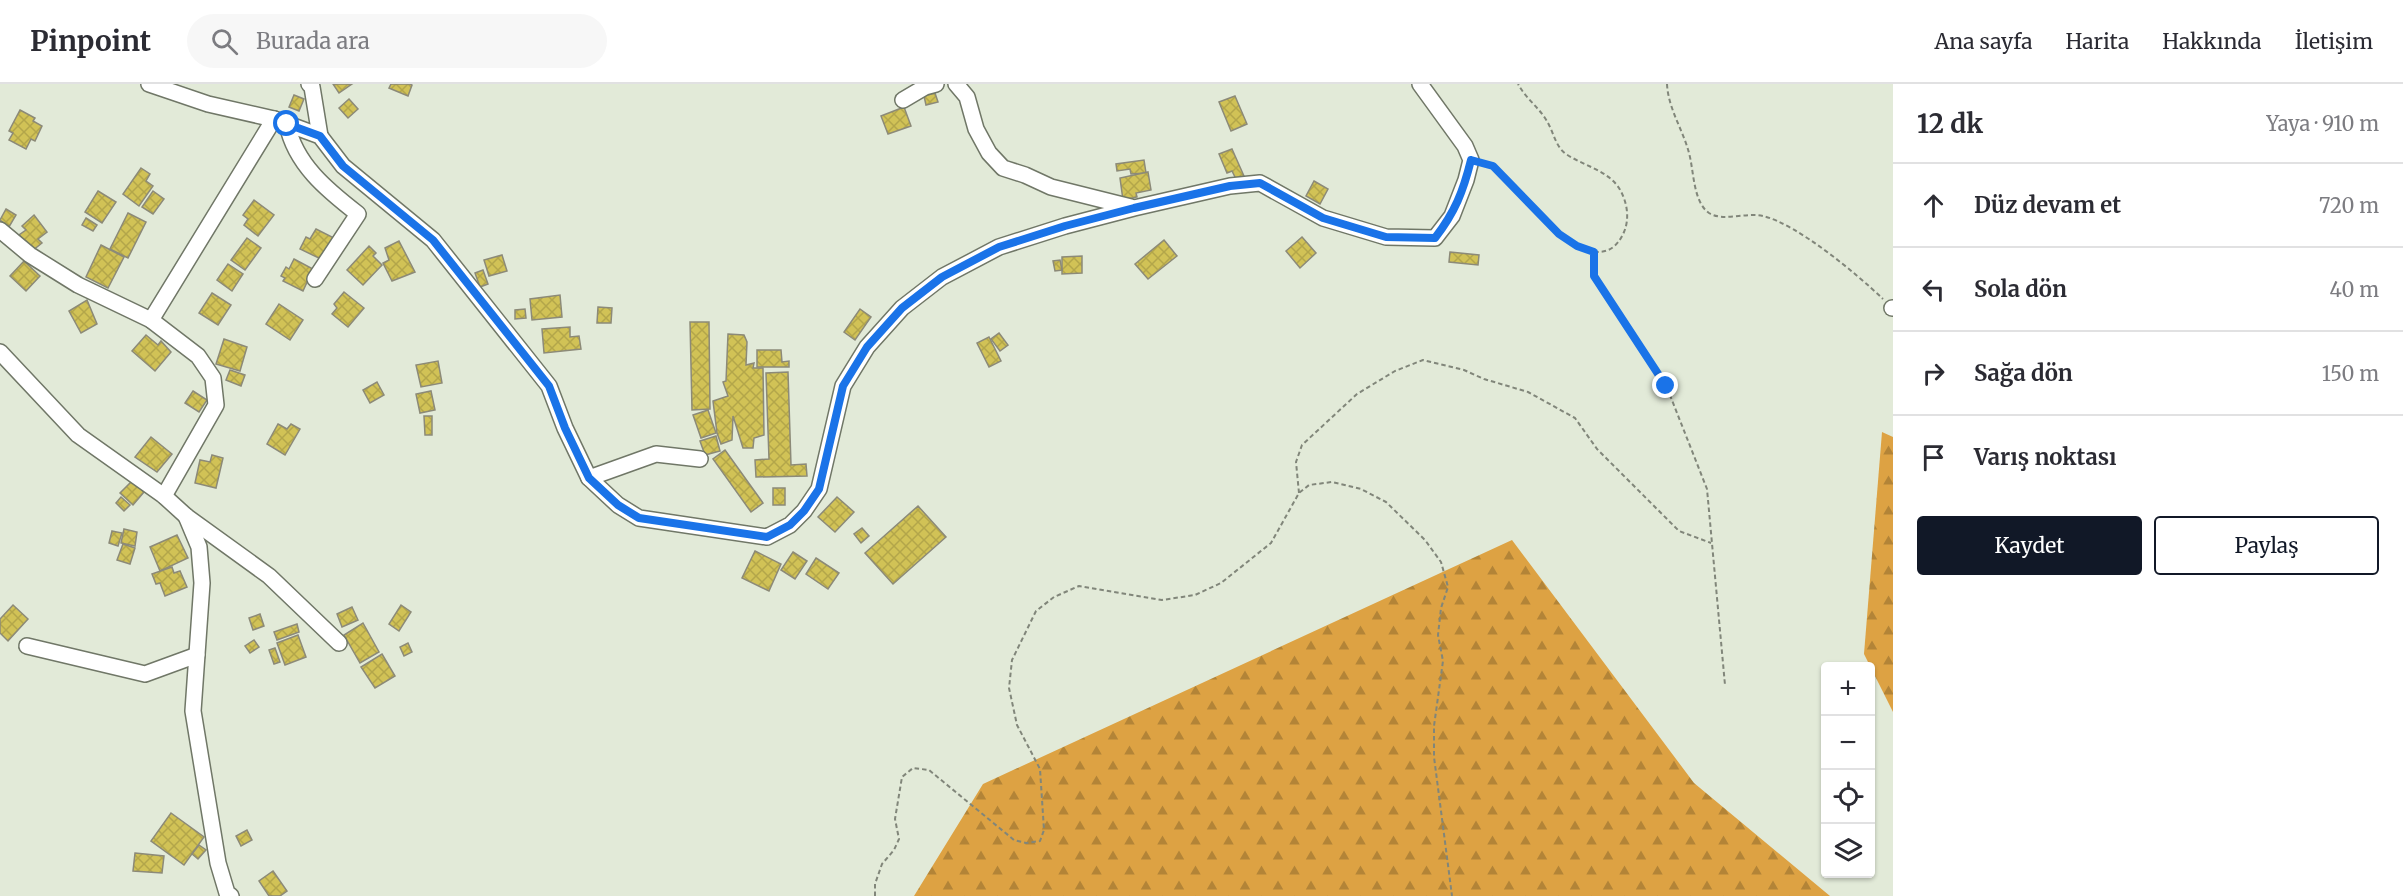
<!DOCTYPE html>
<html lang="tr">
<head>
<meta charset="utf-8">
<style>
  body { margin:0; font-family:Merriweather,serif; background:#f7f7f7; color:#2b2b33 }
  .controls { position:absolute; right:18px; bottom:18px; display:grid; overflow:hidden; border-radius:6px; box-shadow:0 2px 4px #0004 }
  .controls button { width:54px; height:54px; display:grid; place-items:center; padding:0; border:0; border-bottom:2px solid #e1e1e2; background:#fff; color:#2b2b33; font:30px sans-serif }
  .stop { position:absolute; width:18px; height:18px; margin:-14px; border:4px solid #1a73e8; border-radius:50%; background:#fff }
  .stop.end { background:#1a73e8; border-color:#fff; box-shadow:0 2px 6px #0008 }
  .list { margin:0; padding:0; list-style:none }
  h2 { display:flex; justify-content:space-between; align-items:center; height:78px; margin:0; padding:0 24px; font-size:26px }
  h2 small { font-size:20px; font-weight:400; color:#7c7c81 }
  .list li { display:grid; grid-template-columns:39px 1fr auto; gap:18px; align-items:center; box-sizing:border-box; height:84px; padding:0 24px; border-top:2px solid #e1e1e2 }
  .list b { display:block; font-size:22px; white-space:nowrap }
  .list em { font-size:20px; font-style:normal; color:#7c7c81 }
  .actions { display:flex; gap:12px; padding:18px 24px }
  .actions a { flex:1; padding:14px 0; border:2px solid #111827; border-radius:6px; text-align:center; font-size:21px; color:#111827 }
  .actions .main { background:#111827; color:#fff }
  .icon { flex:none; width:33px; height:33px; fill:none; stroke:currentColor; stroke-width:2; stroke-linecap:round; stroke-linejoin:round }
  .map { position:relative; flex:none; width:1893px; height:812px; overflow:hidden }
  header { display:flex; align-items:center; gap:36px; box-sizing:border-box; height:84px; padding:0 30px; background:#fff; border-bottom:2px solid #e1e1e2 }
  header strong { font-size:28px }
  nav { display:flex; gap:33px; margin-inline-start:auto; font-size:21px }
  .search { width:420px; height:54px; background:#f7f7f7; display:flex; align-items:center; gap:15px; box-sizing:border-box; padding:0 21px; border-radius:33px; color:#7c7c81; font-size:22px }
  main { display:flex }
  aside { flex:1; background:#fff }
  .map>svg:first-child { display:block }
  .forest { fill:url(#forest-firs) }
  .building { fill:url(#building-cross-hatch); stroke:#8c8a78; stroke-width:1.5 }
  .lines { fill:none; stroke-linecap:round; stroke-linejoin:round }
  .minor-casing { stroke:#707767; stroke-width:18 }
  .path { stroke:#81867a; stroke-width:2; stroke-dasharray:4.5 3; stroke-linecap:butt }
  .minor { stroke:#fff; stroke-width:15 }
  .route { stroke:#1a73e8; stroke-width:8 }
</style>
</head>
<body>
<header>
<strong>Pinpoint</strong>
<div class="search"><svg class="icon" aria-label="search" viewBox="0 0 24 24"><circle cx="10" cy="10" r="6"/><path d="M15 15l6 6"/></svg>Burada ara</div>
<nav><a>Ana sayfa</a><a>Harita</a><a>Hakkında</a><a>İletişim</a></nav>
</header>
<main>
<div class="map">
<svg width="1893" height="812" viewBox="0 0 1893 812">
  <defs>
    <pattern id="forest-firs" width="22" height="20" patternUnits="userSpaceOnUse" patternTransform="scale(1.5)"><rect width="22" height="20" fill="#dda243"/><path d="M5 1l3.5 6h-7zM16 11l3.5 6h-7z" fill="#b38437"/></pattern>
    <pattern id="building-cross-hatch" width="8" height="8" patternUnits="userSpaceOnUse" patternTransform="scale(1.5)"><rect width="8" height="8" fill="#d1c256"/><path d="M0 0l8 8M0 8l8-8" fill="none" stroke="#b3a64a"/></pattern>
  </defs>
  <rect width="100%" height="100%" fill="#e2ead8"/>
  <g class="forest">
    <polygon points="1882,348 1893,353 1893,628 1864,570"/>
    <polygon points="1512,456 1694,699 1830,812 914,812 983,700"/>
  </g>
  <g class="building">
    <polygon points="333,0 352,0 339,9"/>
    <polygon points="391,0 410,0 412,1 408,12 389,4"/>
    <polygon points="935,9 938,18 926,21 924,12"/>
    <polygon points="294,11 304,15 299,27 289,23"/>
    <polygon points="1235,12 1247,40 1231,47 1219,18"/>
    <polygon points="349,15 358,25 348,34 339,24"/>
    <polygon points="904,23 911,42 888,50 881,32"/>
    <polygon points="20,26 35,34 33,37 42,42 35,57 31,55 26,65 9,56 13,49 9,47"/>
    <polygon points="1232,65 1244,92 1236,95 1232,87 1227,89 1219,70"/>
    <polygon points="1144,76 1146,89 1131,90 1130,85 1117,87 1116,80"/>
    <polygon points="141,84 150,90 146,97 153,102 139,122 123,110"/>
    <polygon points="1148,88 1151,106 1136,109 1137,113 1123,116 1120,94"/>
    <polygon points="1314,97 1328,105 1320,120 1306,112"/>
    <polygon points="98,107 116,118 102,139 85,128"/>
    <polygon points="153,107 164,115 153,130 142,123"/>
    <polygon points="254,116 274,131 258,152 244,141 248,135 243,131"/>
    <polygon points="6,125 16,131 9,143 0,136"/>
    <polygon points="128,129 146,138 128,174 110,165"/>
    <polygon points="34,131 47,148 38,155 42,159 32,167 19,151 26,146 22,142"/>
    <polygon points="86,134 97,141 93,147 82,141"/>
    <polygon points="316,145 334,154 323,176 300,165 306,153 310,155"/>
    <polygon points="1302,153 1316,169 1300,184 1286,167"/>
    <polygon points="247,154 261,164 245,186 231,176"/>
    <polygon points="1164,156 1177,172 1148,195 1135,180"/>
    <polygon points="399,157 415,188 392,197 383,179 389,176 385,164"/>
    <polygon points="101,161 124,173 108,204 86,193"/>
    <polygon points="369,162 376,169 373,172 382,181 363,201 347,186"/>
    <polygon points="1450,168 1479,171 1478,181 1449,178"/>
    <polygon points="502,171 507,187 489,192 484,176"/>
    <polygon points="1082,172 1082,189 1062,190 1062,173"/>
    <polygon points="294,175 313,185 303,207 283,197 285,194 281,192 286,183 289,185"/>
    <polygon points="1060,176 1062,186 1055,187 1053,177"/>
    <polygon points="24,177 40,192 26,207 10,192"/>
    <polygon points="228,180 243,190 232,207 217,196"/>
    <polygon points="483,186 488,200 480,203 475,189"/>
    <polygon points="344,208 364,224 348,243 332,230 337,224 334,220"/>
    <polygon points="212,209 231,221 218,241 199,229"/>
    <polygon points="560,211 562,233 532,236 530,215"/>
    <polygon points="87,216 97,240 81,249 69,227"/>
    <polygon points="279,220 303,236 290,256 266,240"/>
    <polygon points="598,223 612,224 611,239 597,239"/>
    <polygon points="525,225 526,234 515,235 515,226"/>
    <polygon points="860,225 871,233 855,256 844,248"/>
    <polygon points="690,238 709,238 710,325 692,326"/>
    <polygon points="570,243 570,253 579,252 581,265 544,269 542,245"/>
    <polygon points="999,249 1008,261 1000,267 991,255"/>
    <polygon points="728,250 744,251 747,258 746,281 754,279 753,284 763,284 764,351 754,354 753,364 743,364 733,332 732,356 721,360 717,349 713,317 728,312 723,298 726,297"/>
    <polygon points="146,251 158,261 161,257 171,268 155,287 132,267"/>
    <polygon points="989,253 1001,277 989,283 977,259"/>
    <polygon points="224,255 247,263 240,287 216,280"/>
    <polygon points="757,266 781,266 782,278 789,277 789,283 757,283"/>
    <polygon points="438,277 442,299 421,303 416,281"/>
    <polygon points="230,286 245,291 241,302 226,296"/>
    <polygon points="788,288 791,381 806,380 807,392 756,393 755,376 769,375 766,289"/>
    <polygon points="377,298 384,311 370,319 363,306"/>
    <polygon points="193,307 207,316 199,328 185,319"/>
    <polygon points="431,307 435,326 420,329 416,310"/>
    <polygon points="708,326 716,349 701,354 693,331"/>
    <polygon points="424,332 432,332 432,351 425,351"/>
    <polygon points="278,340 287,345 291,340 300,345 285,371 267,360"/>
    <polygon points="716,352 720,367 705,371 700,357"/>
    <polygon points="151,353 172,370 157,388 135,373"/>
    <polygon points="725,366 763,419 751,428 713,375"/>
    <polygon points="212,371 223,374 216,404 195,399 200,376 210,378"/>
    <polygon points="132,397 144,408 133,421 120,409"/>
    <rect x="773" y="404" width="12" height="17"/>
    <polygon points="121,413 130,421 124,427 116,419"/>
    <polygon points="837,413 854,428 835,448 818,433"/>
    <polygon points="918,422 946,453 893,500 865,469"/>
    <polygon points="862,444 869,452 861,459 854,450"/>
    <polygon points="124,445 137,448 135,462 121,459"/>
    <polygon points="112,447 122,449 118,462 109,459"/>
    <polygon points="177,451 188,474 160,487 150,463"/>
    <polygon points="123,460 135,464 130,480 117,476"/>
    <polygon points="755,467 781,480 769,507 742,494"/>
    <polygon points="793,468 807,477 795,495 781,486"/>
    <polygon points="816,474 839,489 828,505 806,490"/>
    <polygon points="172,483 174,489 180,487 187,503 165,512 160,499 156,500 152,490"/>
    <polygon points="13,521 28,535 8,557 0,549 0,535"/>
    <polygon points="401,521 411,528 399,547 389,540"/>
    <polygon points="352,523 358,536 342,543 337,530"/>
    <polygon points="260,530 264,542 253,546 249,534"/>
    <polygon points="363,539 379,568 360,579 344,551"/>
    <polygon points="297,540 299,548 277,556 274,548"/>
    <polygon points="298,551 306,573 285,581 277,559"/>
    <polygon points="254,556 259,563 250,569 245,562"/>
    <polygon points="408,559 412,568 404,572 400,563"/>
    <polygon points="275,564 280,578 274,580 269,566"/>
    <polygon points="382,570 395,592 375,604 361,583"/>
    <polygon points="171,729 204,753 184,781 151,757"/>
    <polygon points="247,746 252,756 241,762 236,752"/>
    <polygon points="199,761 206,766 198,775 192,770"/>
    <polygon points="135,769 164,772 162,789 133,787"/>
    <polygon points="273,787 287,807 280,812 269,812 259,797"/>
  </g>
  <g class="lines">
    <g class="minor-casing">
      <g id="minor">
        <polyline points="149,0 208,20 274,35 320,52 343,82 433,156 549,302 565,344 589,394 618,421 639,434 767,453 790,441 804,427 819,405 843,302 867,263 902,224 942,193 999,163 1065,142 1134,124 1230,102 1260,99 1323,134 1386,153 1435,154 1452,132 1466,96 1471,76 1465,62 1420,0"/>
        <polyline points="309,0 312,3 320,52"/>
        <polyline points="956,0 967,13 976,45 989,69 1003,84 1025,91 1051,103 1131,123"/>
        <polyline points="903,16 925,3 936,0"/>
        <path d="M287,40C295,80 327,106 358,130L315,195"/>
        <polyline points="0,146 30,171 78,201 151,236 198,272 213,294 216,321 164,412"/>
        <polyline points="1892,224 1893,224"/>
        <polyline points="151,236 274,35"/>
        <polyline points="0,268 78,351 164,412 186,432 269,492 339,559"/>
        <polyline points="589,394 656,370 700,375"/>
        <polyline points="186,432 199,463 202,499 193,627 218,779 227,809 231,812"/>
        <polyline points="27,562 145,590 197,571"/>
      </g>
    </g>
    <g class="path">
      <path d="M1667,0C1668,24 1683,46 1689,69C1694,87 1693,118 1709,129C1723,138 1747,128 1763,132C1797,140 1857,190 1883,215"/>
      <path d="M1485,80L1493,82C1515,103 1596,212 1624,148C1630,134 1627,117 1619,104C1607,86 1584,82 1566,70C1556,63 1554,50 1548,39C1540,24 1526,15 1518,0"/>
      <polyline points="1594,168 1594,192 1666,301 1707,405 1725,601"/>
      <polyline points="1299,409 1296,378 1302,361 1357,310 1395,287 1423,276 1464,286 1484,295 1528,308 1575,334 1597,365 1679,447 1711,459"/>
      <polyline points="875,812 875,800 882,780 894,766 899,755 895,735 902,693 913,684 929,686 1014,756 1026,759 1040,757 1044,746 1040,685 1017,641 1009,604 1012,576 1036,527 1054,513 1079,502 1162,516 1195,511 1221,499 1271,459 1299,409 1309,401 1332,398 1361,405 1386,418 1425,456 1441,478 1448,503 1441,524 1438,551 1443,577 1434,642 1434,673 1452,812"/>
    </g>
    <use href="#minor" class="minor"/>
  </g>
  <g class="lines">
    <path class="route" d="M287,40L320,52L343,82L433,156L549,302L565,344L589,394L618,421L639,434L767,453L790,441L804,427L819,405L843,302L867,263L902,224L942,193L999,163L1065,142L1134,124L1230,102L1260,99L1323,134L1386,153L1435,154C1455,128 1463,108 1471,76L1493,82L1559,150L1577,162L1594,168V192L1666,302"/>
  </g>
</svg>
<div class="controls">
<button>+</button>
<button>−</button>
<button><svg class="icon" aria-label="locate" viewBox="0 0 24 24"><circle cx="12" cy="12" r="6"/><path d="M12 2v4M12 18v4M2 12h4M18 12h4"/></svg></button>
<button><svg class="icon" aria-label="layers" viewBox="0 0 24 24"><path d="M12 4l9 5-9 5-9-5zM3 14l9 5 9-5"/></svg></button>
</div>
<div class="stop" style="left:287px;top:40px"></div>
<div class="stop end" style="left:1666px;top:302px"></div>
</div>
<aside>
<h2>12 dk<small>Yaya · 910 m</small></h2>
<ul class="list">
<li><svg class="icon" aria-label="ahead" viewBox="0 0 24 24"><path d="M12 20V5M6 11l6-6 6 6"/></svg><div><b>Düz devam et</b></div><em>720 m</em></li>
<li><svg class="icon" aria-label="left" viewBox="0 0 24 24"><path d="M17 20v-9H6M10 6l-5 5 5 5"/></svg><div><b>Sola dön</b></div><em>40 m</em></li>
<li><svg class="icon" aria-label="right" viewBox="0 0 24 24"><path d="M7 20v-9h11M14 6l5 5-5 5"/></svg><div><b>Sağa dön</b></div><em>150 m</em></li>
<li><svg class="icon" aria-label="arrive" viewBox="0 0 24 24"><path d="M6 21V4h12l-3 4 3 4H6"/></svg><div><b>Varış noktası</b></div></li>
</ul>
<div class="actions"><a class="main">Kaydet</a><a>Paylaş</a></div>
</aside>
</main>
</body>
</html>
